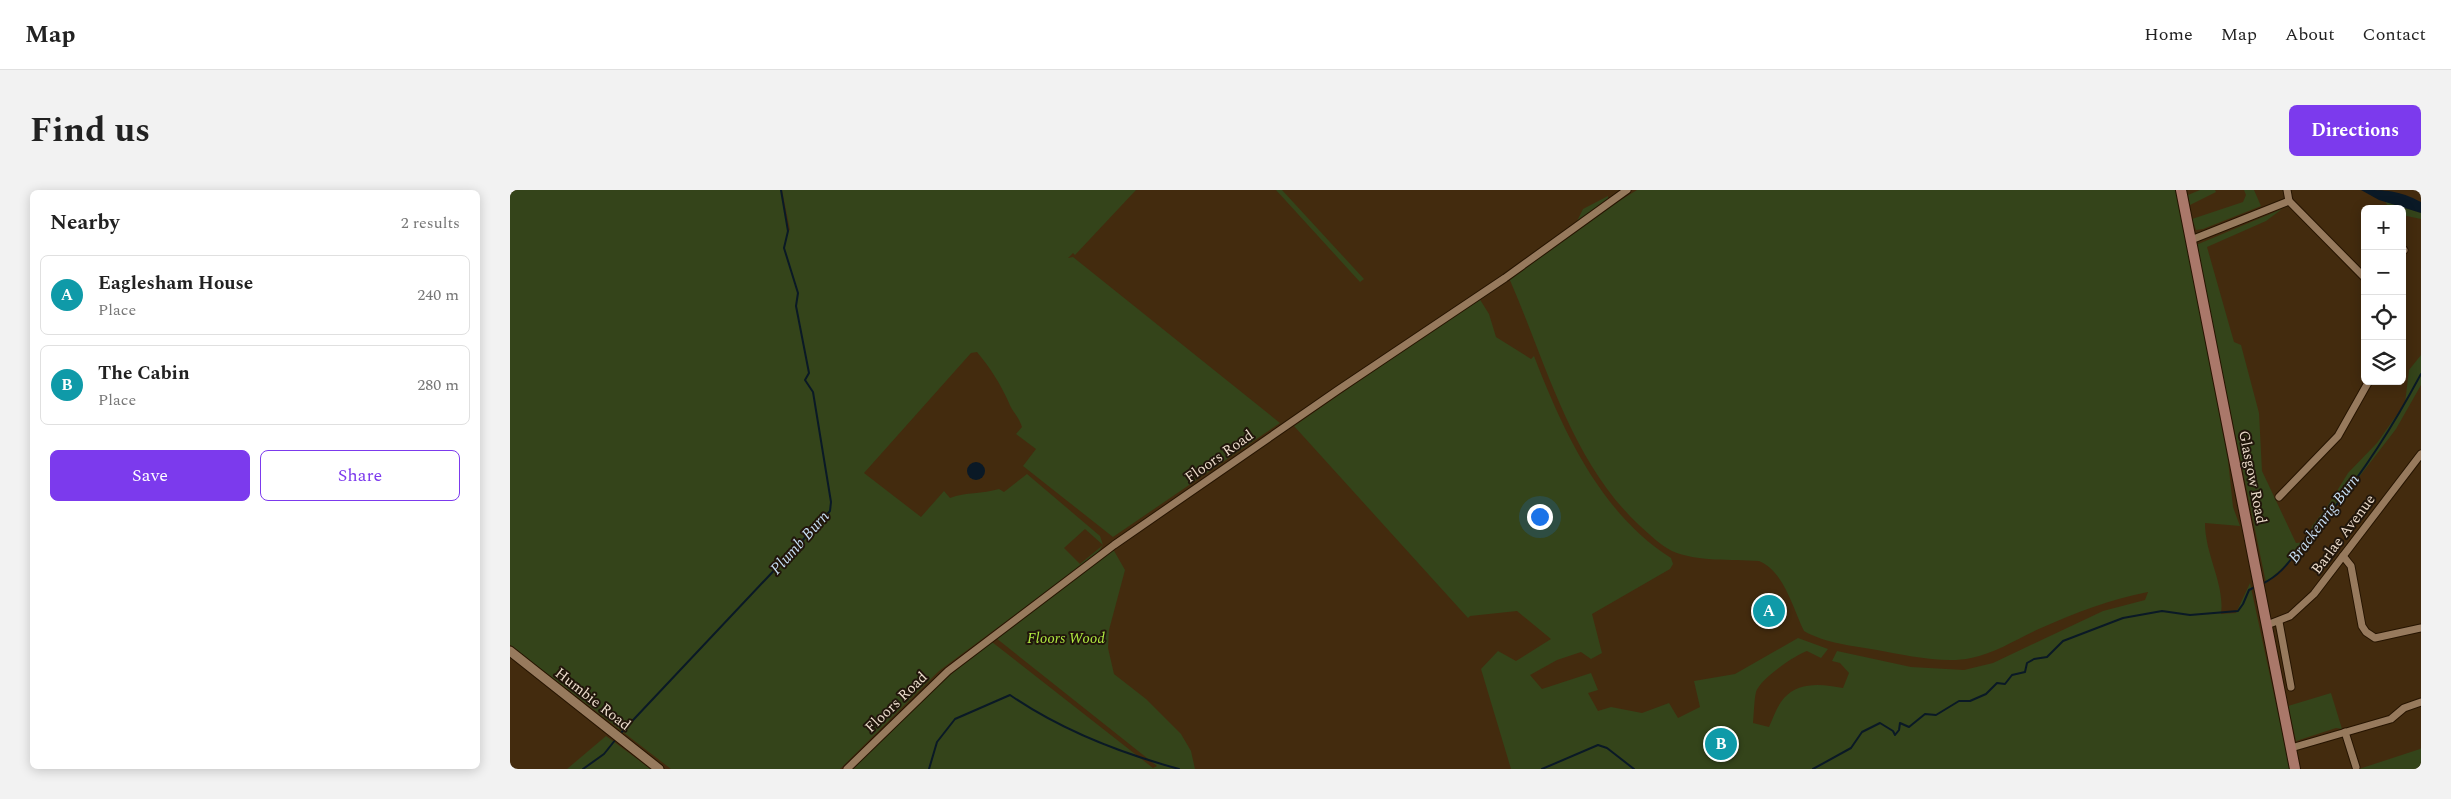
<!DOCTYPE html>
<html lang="en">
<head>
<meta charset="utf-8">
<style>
  body { margin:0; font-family:Spectral,serif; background:#f2f2f2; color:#222 }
  .controls { position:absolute; right:15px; top:15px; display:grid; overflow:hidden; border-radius:8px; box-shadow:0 2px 12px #0003 }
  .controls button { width:45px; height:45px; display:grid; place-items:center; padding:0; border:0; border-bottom:1px solid #e0e0e0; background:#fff; color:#222; font:25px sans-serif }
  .you { position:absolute; left:1029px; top:326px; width:18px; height:18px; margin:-12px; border:4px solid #fff; border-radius:50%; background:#1a73e8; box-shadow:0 0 0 8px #1a73e833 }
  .badge { display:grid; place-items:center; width:32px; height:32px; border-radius:50%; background:#7c3aed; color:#fff; font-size:16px; font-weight:700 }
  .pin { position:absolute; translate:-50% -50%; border:2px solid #fff; box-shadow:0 1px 5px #0006 }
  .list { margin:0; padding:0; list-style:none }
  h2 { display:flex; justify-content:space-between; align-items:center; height:65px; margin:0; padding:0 20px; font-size:21px }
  h2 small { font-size:16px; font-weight:400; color:#767676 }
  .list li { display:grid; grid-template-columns:32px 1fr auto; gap:15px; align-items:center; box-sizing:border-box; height:80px; margin:0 10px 10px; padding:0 10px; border:1px solid #e0e0e0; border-radius:8px }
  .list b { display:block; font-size:19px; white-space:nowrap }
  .list p { margin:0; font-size:16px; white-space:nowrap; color:#767676 }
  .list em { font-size:16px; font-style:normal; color:#767676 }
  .actions { display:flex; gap:10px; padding:15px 20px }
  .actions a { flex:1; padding:11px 0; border:1px solid #7c3aed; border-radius:8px; text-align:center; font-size:18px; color:#7c3aed }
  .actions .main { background:#7c3aed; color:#fff }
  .icon { flex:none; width:28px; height:28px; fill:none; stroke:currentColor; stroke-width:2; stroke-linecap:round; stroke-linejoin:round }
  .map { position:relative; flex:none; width:1911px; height:579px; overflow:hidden; border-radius:8px }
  header { display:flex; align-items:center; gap:30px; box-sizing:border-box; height:70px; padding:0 25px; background:#fff; border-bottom:1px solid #e0e0e0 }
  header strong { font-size:24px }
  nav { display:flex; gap:28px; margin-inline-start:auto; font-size:18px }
  .intro { display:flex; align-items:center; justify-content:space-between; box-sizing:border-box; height:120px; padding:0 30px }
  h1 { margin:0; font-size:35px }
  .button { padding:12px 22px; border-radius:8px; background:#7c3aed; color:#fff; font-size:18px; font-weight:700 }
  main { display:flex; gap:30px; padding:0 30px }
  aside { flex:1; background:#fff; border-radius:8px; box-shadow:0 2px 12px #0003 }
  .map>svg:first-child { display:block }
  .green { fill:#34441a; fill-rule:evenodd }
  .water { fill:#0a1926 }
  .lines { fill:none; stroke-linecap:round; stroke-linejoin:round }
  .stream { stroke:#0a1926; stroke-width:2 }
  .minor-casing { stroke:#261401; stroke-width:9 }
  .tertiary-casing { stroke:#261401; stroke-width:11 }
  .secondary-casing { stroke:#261401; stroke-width:12 }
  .minor { stroke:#977a5d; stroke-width:7 }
  .tertiary { stroke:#977a5d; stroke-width:9 }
  .secondary { stroke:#aa786a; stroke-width:10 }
  .labels { text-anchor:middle; stroke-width:4; stroke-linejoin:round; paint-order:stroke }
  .street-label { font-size:15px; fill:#ecdccc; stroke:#21160b }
  .park-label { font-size:15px; font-style:italic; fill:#b0ea41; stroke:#21160b }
  .water-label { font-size:16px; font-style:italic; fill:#c6ddf4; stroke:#21160b }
</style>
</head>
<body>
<header>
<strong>Map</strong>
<nav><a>Home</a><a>Map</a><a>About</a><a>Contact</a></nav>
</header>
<div class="intro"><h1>Find us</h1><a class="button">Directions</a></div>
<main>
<aside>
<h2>Nearby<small>2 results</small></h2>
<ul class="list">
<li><span class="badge" style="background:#0f9aa8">A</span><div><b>Eaglesham House</b><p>Place</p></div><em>240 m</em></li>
<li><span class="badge" style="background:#0f9aa8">B</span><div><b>The Cabin</b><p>Place</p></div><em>280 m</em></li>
</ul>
<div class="actions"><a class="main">Save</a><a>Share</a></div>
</aside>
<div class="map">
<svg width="1911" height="579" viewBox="0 0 1911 579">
  <rect width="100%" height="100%" fill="#432b0e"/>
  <g class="green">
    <path d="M0,0H271L278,41L280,40L272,0H626L565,65L563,63L558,68L563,67L770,233L603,347L513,276L526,259L506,244L512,237C508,225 503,223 499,213C490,193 481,179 467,162L461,163L354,283L411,327L434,301L440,308C456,302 472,304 489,299L494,302L517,284L590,346L593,355L587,364L429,481L330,579H161L0,455ZM575,339L593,355L570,374L554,358Z"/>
    <polygon points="766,0 772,0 854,89 850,92"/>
    <path d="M1127,0H1666L1718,270L1723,317L1730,336L1695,333C1695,365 1715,394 1711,424L1726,423L1740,393L1780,579H1001L971,479L988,461L1006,471L1041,449L1007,421L960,426L958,428L784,236L969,108L979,124L986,147L1021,169L1024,166C1053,241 1091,324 1161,368L1163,374L1160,379L1082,424L1092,463L1081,469L1071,462L1047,470L1020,485L1032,499L1081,483L1088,500L1078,503L1088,521L1101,517L1132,523L1159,513L1168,528L1190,517L1184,491L1225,484L1288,448L1318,459L1311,468L1297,461C1285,465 1250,489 1246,502C1244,511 1244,523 1243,533L1259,537C1263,528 1267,516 1274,508C1289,491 1313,494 1333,498L1339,483L1330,473L1322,471L1327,461L1401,477L1454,480L1483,473L1593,421L1635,410L1638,402C1601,409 1565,423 1531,438C1508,448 1486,463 1461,468C1434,474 1394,465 1367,460C1344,456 1314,453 1294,441C1283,419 1274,381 1249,371C1221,369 1187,372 1162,361C1150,355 1139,344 1129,335C1060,270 1036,172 999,88L1069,39L1066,33L1073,19L1098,6L1099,17Z"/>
    <polygon points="1690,0 1705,0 1706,2 1680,15 1678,5"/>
    <polygon points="1734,0 1744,0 1751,16 1693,39 1686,40 1682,29 1733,12 1736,5"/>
    <polygon points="1875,11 1911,23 1911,29 1892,25 1892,19 1879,19"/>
    <polygon points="1772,19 1756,31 1697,57 1724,152 1731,155 1749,223 1752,281 1786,353 1794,352 1798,348 1802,336 1817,317 1838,283 1867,253 1895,213 1899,180 1911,165 1911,195 1886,239 1796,356 1756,393 1686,55"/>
    <polygon points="603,359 615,380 599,440 598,458 604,484 636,509 671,544 681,561 685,579 341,579 430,493 482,452 643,578 647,576 486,448"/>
    <polygon points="1821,503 1832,539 1826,538 1786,551 1778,516"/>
    <polygon points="96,546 141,579 57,579"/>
    <polygon points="1911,558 1911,579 1849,579 1910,559"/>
  </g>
  <g class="water">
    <path d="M1851,0C1876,0 1888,0 1911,12V23L1869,10Z"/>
    <circle cx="466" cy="281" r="9"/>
  </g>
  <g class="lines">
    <g class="stream">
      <path d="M1752,394C1776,382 1781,367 1797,349C1842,301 1880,242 1911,184"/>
      <polyline points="109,545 320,321 321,312 303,202 295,190 299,183 286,116 288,103 274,58 278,41 271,0"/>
      <polyline points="73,579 94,564 106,549"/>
      <path d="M419,579L427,552L445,529L500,505C551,540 610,563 669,579"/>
      <polyline points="1032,579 1088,555 1097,558 1124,579"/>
      <polyline points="1303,579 1341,558 1352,542 1370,533 1383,541 1385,545 1389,540 1390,533 1399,537 1415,524 1426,525 1449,511 1460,511 1476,504 1487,493 1495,494 1502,485 1515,482 1517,473 1524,469 1537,467 1553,451 1613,428 1652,421 1680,425 1728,421 1733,414 1739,400 1745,397"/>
    </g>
    <g class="minor-casing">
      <g id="minor">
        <polyline points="1777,0 1779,11"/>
        <polyline points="1681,50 1779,11 1855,88"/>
        <polyline points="1892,61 1894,60"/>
        <polyline points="1769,307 1828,246 1859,191"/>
        <polyline points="1833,366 1841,376 1852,436 1856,442 1865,448 1911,438"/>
        <polyline points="1769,432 1781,497"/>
        <polyline points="1757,435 1780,426 1804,404 1911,264"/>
        <polyline points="1835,542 1846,577"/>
        <polyline points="1781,558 1881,529 1894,518 1911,512"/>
        <polyline points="337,579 438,481 604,355 828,200 995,88 1117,0"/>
      </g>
    </g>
    <g class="tertiary-casing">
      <polyline id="tertiary" points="0,461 149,579"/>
    </g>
    <g class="secondary-casing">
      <polyline id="secondary" points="1671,0 1785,579"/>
    </g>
    <use href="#minor" class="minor"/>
    <use href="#tertiary" class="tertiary"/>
    <use href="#secondary" class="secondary"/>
  </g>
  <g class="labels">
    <g class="street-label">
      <text transform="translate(709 266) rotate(-35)" y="5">Floors Road</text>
      <text transform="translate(1743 287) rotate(79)" y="5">Glasgow Road</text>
      <text transform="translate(1833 344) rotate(-53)" y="5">Barlae Avenue</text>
      <text transform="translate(83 509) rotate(38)" y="5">Humbie Road</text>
      <text transform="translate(386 512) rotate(-44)" y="5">Floors Road</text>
    </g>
    <g class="park-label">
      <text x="556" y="453">Floors Wood</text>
    </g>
    <g class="water-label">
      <text transform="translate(1813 328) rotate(-53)" y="6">Brackenrig Burn</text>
      <text transform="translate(289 352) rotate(-48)" y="6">Plumb Burn</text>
    </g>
  </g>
</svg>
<div class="controls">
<button>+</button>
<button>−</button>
<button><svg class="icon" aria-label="locate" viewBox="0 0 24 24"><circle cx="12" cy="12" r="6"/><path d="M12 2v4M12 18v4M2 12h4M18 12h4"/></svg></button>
<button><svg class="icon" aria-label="layers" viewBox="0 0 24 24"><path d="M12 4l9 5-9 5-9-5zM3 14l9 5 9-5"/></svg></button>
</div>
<div class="you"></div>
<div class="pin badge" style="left:1259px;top:421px;background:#0f9aa8">A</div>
<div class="pin badge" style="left:1211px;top:554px;background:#0f9aa8">B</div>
</div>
</main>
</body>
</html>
